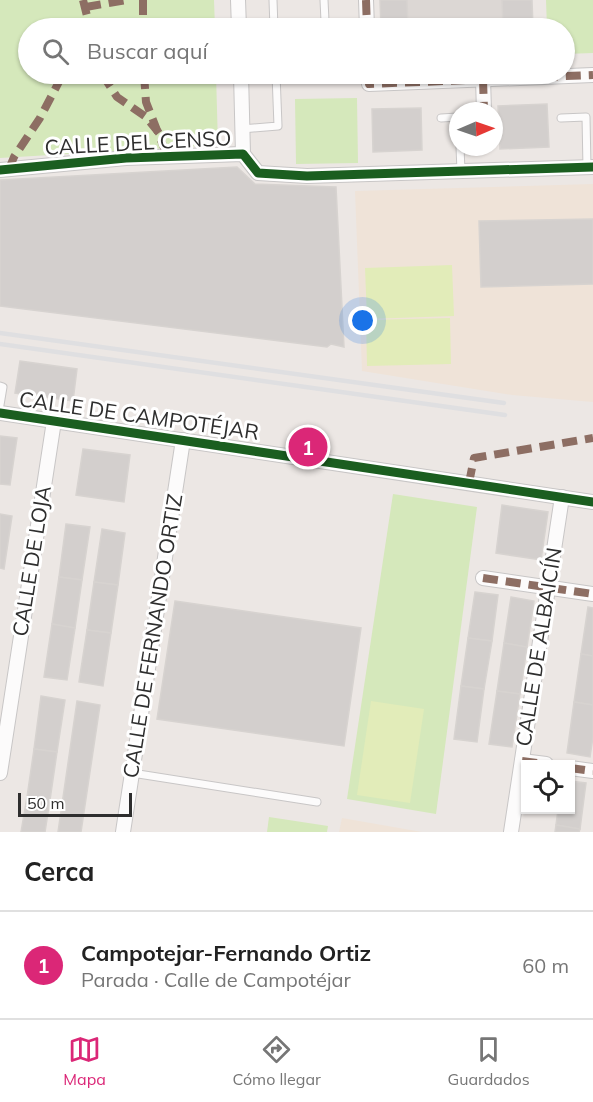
<!DOCTYPE html>
<html lang="es">
<head>
<meta charset="utf-8">
<style>
  body { margin:0; font-family:Mulish,sans-serif; background:#f6f6f6; color:#222 }
  .controls { position:absolute; right:18px; bottom:18px; display:grid; overflow:hidden; border-radius:0px; box-shadow:0 2px 4px #0004 }
  .controls button { width:54px; height:54px; display:grid; place-items:center; padding:0; border:0; border-bottom:2px solid #e0e0e0; background:#fff; color:#222; font:30px sans-serif }
  .compass { position:absolute; left:449px; top:102px; width:54px; height:54px; border-radius:50%; background:#fff; box-shadow:0 2px 4px #0004; rotate:88deg }
  .scale { position:absolute; left:18px; bottom:15px; width:114px; box-sizing:border-box; padding-left:6px; border:3px solid #2e2e2e; border-top:0; font-size:16px; line-height:21px; white-space:nowrap; color:#2e2e2e; -webkit-text-stroke:4px #fff; paint-order:stroke }
  .you { position:absolute; left:363px; top:321px; width:21px; height:21px; margin:-15px; border:4px solid #fff; border-radius:50%; background:#1a73e8; box-shadow:0 0 0 9px #1a73e833 }
  .badge { display:grid; place-items:center; width:39px; height:39px; border-radius:50%; background:#db2777; color:#fff; font-size:20px; font-weight:700 }
  .pin { position:absolute; translate:-50% -50%; border:3px solid #fff; box-shadow:0 2px 6px #0006 }
  .list { margin:0; padding:0; list-style:none }
  h2 { display:flex; justify-content:space-between; align-items:center; height:78px; margin:0; padding:0 24px; font-size:26px }
  h2 small { font-size:20px; font-weight:400; color:#767676 }
  .list li { display:grid; grid-template-columns:39px 1fr auto; gap:18px; align-items:center; box-sizing:border-box; height:108px; padding:0 24px; border-top:2px solid #e0e0e0 }
  .list b { display:block; font-size:22px; white-space:nowrap }
  .list p { margin:0; font-size:20px; white-space:nowrap; color:#767676 }
  .list em { font-size:20px; font-style:normal; color:#767676 }
  .icon { flex:none; width:33px; height:33px; fill:none; stroke:currentColor; stroke-width:2; stroke-linecap:round; stroke-linejoin:round }
  .map { position:relative; flex:none; width:593px; height:832px; overflow:hidden }
  .search { position:absolute; background:#fff; box-shadow:0 2px 4px #0004; left:18px; right:18px; top:18px; height:66px; display:flex; align-items:center; gap:15px; box-sizing:border-box; padding:0 21px; border-radius:33px; color:#767676; font-size:22px }
  .sheet { height:186px; background:#fff }
  nav { display:flex; justify-content:space-around; align-items:center; box-sizing:border-box; height:84px; border-top:2px solid #e0e0e0; background:#fff; font-size:16px; color:#767676 }
  nav a { display:grid; justify-items:center; gap:3px }
  nav .on { color:#db2777 }
  .map>svg:first-child { display:block }
  .education { fill:#efe3d8 }
  .green { fill:#d5e8bb }
  .pitch { fill:#e2ecb9 }
  .plaza { fill:#dcd7d4 }
  .building { fill:#d3cfcd; stroke:#d7d3d0; stroke-width:1.5 }
  .lines { fill:none; stroke-linecap:round; stroke-linejoin:round }
  .lane-casing { stroke:#c8c6c6; stroke-width:9 }
  .street-casing { stroke:#c8c6c6; stroke-width:16 }
  .lane { stroke:#fcfbfb; stroke-width:7 }
  .street { stroke:#fcfbfb; stroke-width:14 }
  .rail { stroke:#dfdfe1; stroke-width:4.5 }
  .quiet { stroke:#8d6e63; stroke-width:8; stroke-dasharray:15 8; stroke-linecap:butt }
  .cycleway-casing { stroke:#fff; stroke-width:13 }
  .cycleway { stroke:#1b5e20; stroke-width:9 }
  .labels { text-anchor:middle; stroke-width:6; stroke-linejoin:round; paint-order:stroke }
  .street-label { font-size:21px; fill:#2e2e2e; stroke:#fff }
</style>
</head>
<body>
<div class="map">
<svg width="593" height="832" viewBox="0 0 593 832">
  <rect width="100%" height="100%" fill="#ece7e4"/>
  <g class="education">
    <polygon points="593,184 593,402 512,395 362,371 355,191"/>
    <polygon points="342,818 422,832 339,832"/>
  </g>
  <g class="green">
    <polygon points="0,0 214,0 215,28 28,28 28,74 216,74 218,145 0,158"/>
    <polygon points="546,0 593,0 593,53 565,54 564,28 547,28"/>
    <polygon points="357,98 358,163 296,164 295,99"/>
    <polygon points="393,494 477,507 436,814 347,799"/>
    <polygon points="269,817 328,826 327,832 267,832"/>
  </g>
  <g class="pitch">
    <polygon points="452,265 454,316 367,319 365,268"/>
    <polygon points="450,318 451,364 367,366 366,320"/>
    <polygon points="371,701 424,709 410,803 357,795"/>
  </g>
  <polygon class="plaza" points="407,0 502,0 503,28 408,28"/>
  <g class="building">
    <polygon points="380,0 407,0 408,28 381,28"/>
    <polygon points="502,0 532,0 533,28 503,28"/>
    <polygon points="302,74 346,74 346,79 302,80"/>
    <polygon points="547,104 549,147 500,149 498,106"/>
    <polygon points="421,108 422,150 373,152 372,109"/>
    <polygon points="237,167 255,184 336,187 344,347 331,344 327,347 0,306 0,180"/>
    <polygon points="593,219 593,284 481,287 479,221"/>
    <polygon points="20,361 77,369 73,401 15,393"/>
    <polygon points="0,436 17,438 10,485 0,484"/>
    <polygon points="83,449 130,455 124,502 76,495"/>
    <polygon points="502,505 548,512 541,560 496,553"/>
    <polygon points="0,514 12,516 4,569 0,568"/>
    <polygon points="66,524 90,527 82,580 59,577"/>
    <polygon points="102,529 125,533 118,585 94,582"/>
    <polygon points="59,577 82,580 75,628 52,624"/>
    <polygon points="94,582 118,585 111,633 87,630"/>
    <polygon points="475,592 498,595 492,641 468,638"/>
    <polygon points="511,597 534,601 527,647 504,643"/>
    <polygon points="175,601 361,628 344,746 157,719"/>
    <polygon points="588,607 593,608 593,656 581,654"/>
    <polygon points="52,624 75,628 67,680 44,677"/>
    <polygon points="87,630 111,633 103,686 79,682"/>
    <polygon points="468,638 492,641 484,689 461,686"/>
    <polygon points="504,643 527,647 520,694 497,691"/>
    <polygon points="581,654 593,656 593,705 574,702"/>
    <polygon points="461,686 484,689 477,742 454,739"/>
    <polygon points="497,691 520,694 512,747 489,744"/>
    <polygon points="41,696 65,700 57,752 34,749"/>
    <polygon points="77,701 100,705 81,832 58,832"/>
    <polygon points="574,702 593,705 593,737 590,757 567,753"/>
    <polygon points="34,749 57,752 50,800 27,797"/>
    <polygon points="570,781 586,783 580,829 556,825 558,810 570,810"/>
    <polygon points="27,797 50,800 45,832 21,832"/>
    <polygon points="556,825 580,829 579,832 555,832"/>
  </g>
  <g class="lines">
    <g class="lane-casing">
      <g id="lane">
        <polyline points="273,0 274,28"/>
        <polyline points="324,0 325,21"/>
        <polyline points="441,118 458,117"/>
        <polyline points="561,118 586,117 587,168"/>
        <polyline points="242,129 278,126 276,74"/>
        <polyline points="460,147 461,171"/>
        <polyline points="0,386 3,387 0,405"/>
        <polyline points="132,773 317,802"/>
      </g>
    </g>
    <g class="street-casing">
      <g id="street">
        <polyline points="238,0 239,28"/>
        <polyline points="366,0 367,28"/>
        <polyline points="241,74 243,154"/>
        <polyline points="368,74 369,84 593,75"/>
        <polyline points="483,79 484,111"/>
        <polyline points="0,170 126,158 243,154 258,173 307,176 593,167"/>
        <polyline points="0,413 593,502"/>
        <polyline points="483,578 593,594"/>
        <polyline points="522,761 546,764"/>
        <polyline points="570,768 593,771"/>
        <polyline points="0,773 54,421"/>
        <polyline points="123,832 183,440"/>
        <polyline points="511,832 562,497"/>
      </g>
    </g>
    <use href="#lane" class="lane"/>
    <use href="#street" class="street"/>
    <g class="rail">
      <polyline points="0,333 504,403"/>
      <polyline points="0,344 505,415"/>
    </g>
    <g class="quiet">
      <polyline points="83,0 90,28"/>
      <polyline points="143,0 143,28"/>
      <polyline points="366,0 367,28"/>
      <polyline points="86,7 126,0"/>
      <polyline points="102,74 117,97 146,117 159,133"/>
      <polyline points="144,74 146,102 164,148"/>
      <polyline points="368,74 369,84 593,75"/>
      <polyline points="483,79 484,111"/>
      <polyline points="9,169 14,157 40,118 63,74"/>
      <polyline points="469,483 474,458 593,438"/>
      <polyline points="483,578 593,594"/>
      <polyline points="522,761 546,764"/>
      <polyline points="570,768 593,771"/>
    </g>
    <g class="cycleway-casing">
      <g id="cycleway">
        <polyline points="0,170 126,158 243,154 258,173 307,176 593,167"/>
        <polyline points="0,413 593,502"/>
      </g>
    </g>
    <use href="#cycleway" class="cycleway"/>
  </g>
  <g class="labels">
    <g class="street-label">
      <text transform="translate(138 143) rotate(-3)" y="7">CALLE DEL CENSO</text>
      <text transform="translate(139 416) rotate(8)" y="7">CALLE DE CAMPOTÉJAR</text>
      <text transform="translate(32 561) rotate(-81)" y="7">CALLE DE LOJA</text>
      <text transform="translate(153 636) rotate(-81)" y="7">CALLE DE FERNANDO ORTIZ</text>
      <text transform="translate(539 647) rotate(-81)" y="7">CALLE DE ALBAICÍN</text>
    </g>
  </g>
</svg>
<div class="controls">
<button><svg class="icon" aria-label="locate" viewBox="0 0 24 24"><circle cx="12" cy="12" r="6"/><path d="M12 2v4M12 18v4M2 12h4M18 12h4"/></svg></button>
</div>
<svg class="compass" viewBox="-18 -18 36 36"><path d="M0-13l5 13h-10z" fill="#e53935"/><path d="M0 13l5-13h-10z" fill="#767676"/></svg>
<div class="scale">50 m</div>
<div class="you"></div>
<div class="pin badge" style="left:308px;top:447px">1</div>
<div class="search"><svg class="icon" aria-label="search" viewBox="0 0 24 24"><circle cx="10" cy="10" r="6"/><path d="M15 15l6 6"/></svg>Buscar aquí</div>
</div>
<section class="sheet">
<h2>Cerca<small></small></h2>
<ul class="list">
<li><span class="badge">1</span><div><b>Campotejar-Fernando Ortiz</b><p>Parada · Calle de Campotéjar</p></div><em>60 m</em></li>
</ul>
</section>
<nav>
<a class="on"><svg class="icon" aria-label="map" viewBox="0 0 24 24"><path d="M3 6l6-2 6 2 6-2v14l-6 2-6-2-6 2zM9 4v14M15 6v14"/></svg>Mapa</a>
<a><svg class="icon" aria-label="directions" viewBox="0 0 24 24"><path d="M12 3l9 9-9 9-9-9zM9 14v-3h6M13 9l2 2-2 2"/></svg>Cómo llegar</a>
<a><svg class="icon" aria-label="saved" viewBox="0 0 24 24"><path d="M7 4h10v16l-5-4-5 4z"/></svg>Guardados</a>
</nav>
</body>
</html>
